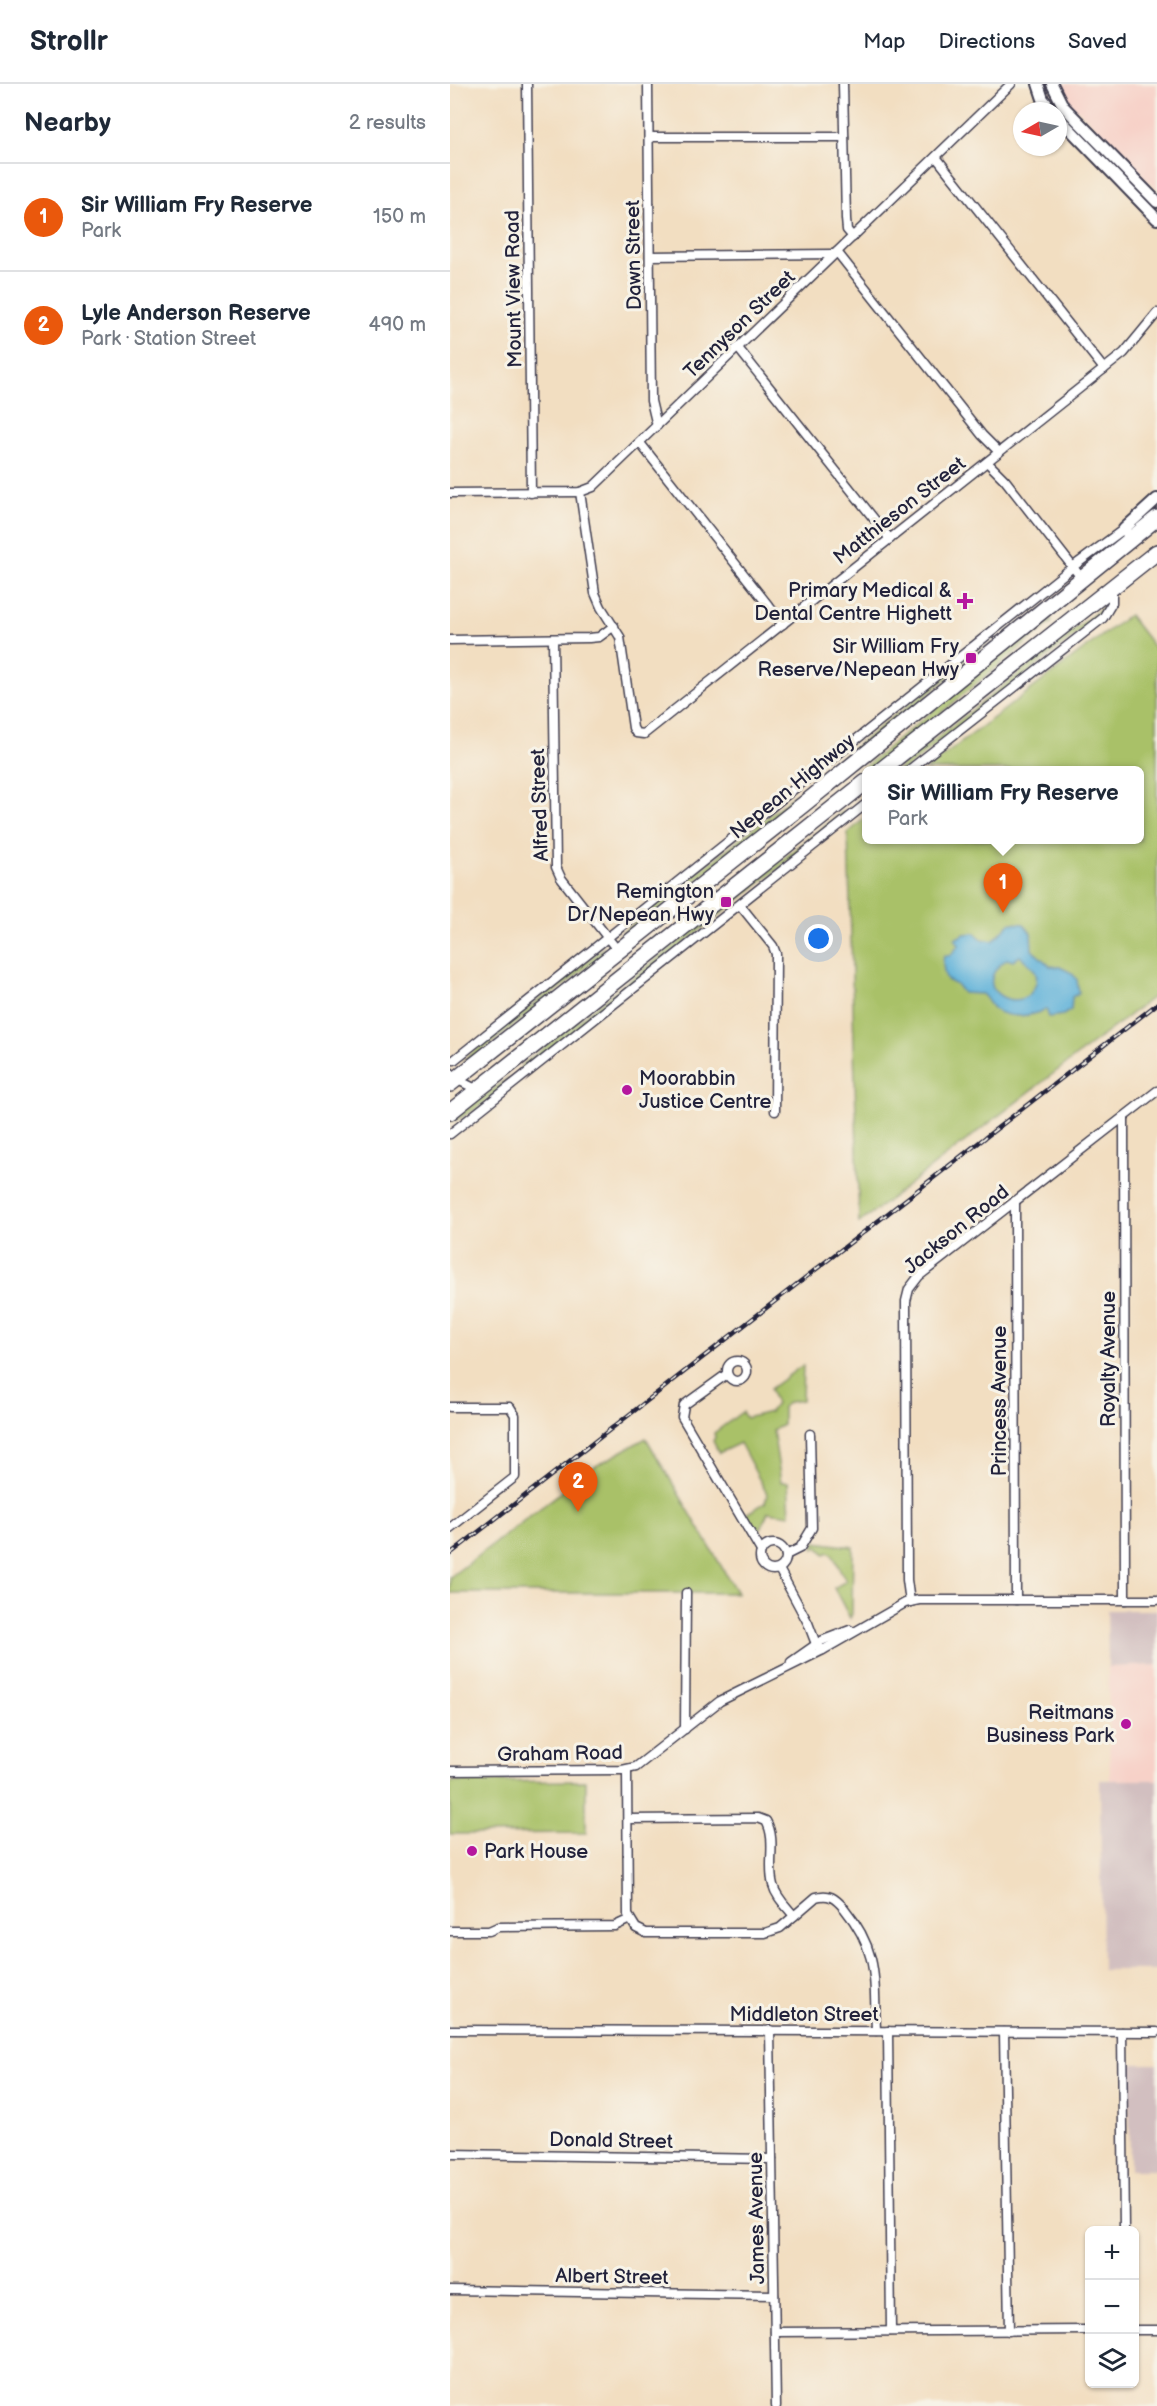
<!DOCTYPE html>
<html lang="en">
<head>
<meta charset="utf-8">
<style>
  body { margin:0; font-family:"Balsamiq Sans",sans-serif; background:#f2f2f3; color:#1f2937 }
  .controls { position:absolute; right:18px; bottom:18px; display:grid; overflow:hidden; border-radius:9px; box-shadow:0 2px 4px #0004 }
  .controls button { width:54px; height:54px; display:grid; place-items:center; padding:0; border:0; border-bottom:2px solid #e0e1e3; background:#fff; color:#1f2937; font:30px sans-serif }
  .compass { position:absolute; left:563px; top:18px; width:54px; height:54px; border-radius:50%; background:#fff; box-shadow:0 2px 4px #0004; rotate:261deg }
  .you { position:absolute; left:369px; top:855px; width:21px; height:21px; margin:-15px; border:4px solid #fff; border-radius:50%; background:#1a73e8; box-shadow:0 0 0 9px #1a73e833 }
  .badge { display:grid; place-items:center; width:39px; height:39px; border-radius:50%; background:#ea580c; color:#fff; font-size:20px; font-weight:700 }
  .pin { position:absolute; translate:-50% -50px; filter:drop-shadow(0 2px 3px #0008) }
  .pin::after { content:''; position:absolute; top:32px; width:21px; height:18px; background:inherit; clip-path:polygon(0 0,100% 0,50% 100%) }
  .popup { position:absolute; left:412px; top:682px; width:282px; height:78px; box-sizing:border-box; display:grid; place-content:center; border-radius:9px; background:#fff; filter:drop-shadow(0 2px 4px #0005); font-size:20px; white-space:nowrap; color:#747a83 }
  .popup b { font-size:22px; color:#1f2937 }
  .popup::after { content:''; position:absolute; left:50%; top:100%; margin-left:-12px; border:12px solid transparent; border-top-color:#fff }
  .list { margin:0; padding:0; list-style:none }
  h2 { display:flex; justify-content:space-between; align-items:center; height:78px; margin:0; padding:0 24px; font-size:26px }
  h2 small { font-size:20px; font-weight:400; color:#747a83 }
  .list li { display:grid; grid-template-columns:39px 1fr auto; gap:18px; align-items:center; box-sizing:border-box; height:108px; padding:0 24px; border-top:2px solid #e0e1e3 }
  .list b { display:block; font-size:22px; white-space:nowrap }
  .list p { margin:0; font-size:20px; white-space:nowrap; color:#747a83 }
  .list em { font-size:20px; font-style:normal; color:#747a83 }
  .icon { flex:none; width:33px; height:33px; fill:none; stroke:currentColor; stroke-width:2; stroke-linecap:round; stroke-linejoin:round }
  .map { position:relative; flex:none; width:707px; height:2322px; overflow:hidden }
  header { display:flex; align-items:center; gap:36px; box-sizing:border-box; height:84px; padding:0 30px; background:#fff; border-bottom:2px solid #e0e1e3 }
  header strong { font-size:28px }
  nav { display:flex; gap:33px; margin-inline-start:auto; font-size:21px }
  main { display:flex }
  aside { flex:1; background:#fff }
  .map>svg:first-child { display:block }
  .built { fill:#f7d1c8 }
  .industrial { fill:#d2bfc0 }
  .green { fill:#a9c167; stroke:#667251; stroke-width:1.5 }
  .water { fill:#5db1d9; stroke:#406a8a; stroke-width:1.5; fill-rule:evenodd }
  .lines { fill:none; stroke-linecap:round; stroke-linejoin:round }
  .minor-casing { stroke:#413e4f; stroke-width:11 }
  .tertiary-casing { stroke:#413e4f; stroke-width:14 }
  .trunk-casing { stroke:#413e4f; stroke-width:18 }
  .minor { stroke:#fff; stroke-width:8 }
  .tertiary { stroke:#fff; stroke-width:10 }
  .trunk { stroke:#fff; stroke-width:15 }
  .rail-casing { stroke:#22223b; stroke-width:4.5 }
  .rail { stroke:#f7f3e8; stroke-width:2; stroke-dasharray:7; stroke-linecap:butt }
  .poi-dot { fill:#b5179e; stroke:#f7f3e8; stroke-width:2 }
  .labels { text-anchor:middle; stroke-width:6; stroke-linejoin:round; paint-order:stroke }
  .street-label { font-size:20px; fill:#22223b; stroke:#f7f3e8 }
  .poi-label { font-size:20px; fill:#22223b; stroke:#f7f3e8; text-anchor:end }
</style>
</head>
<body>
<header>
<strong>Strollr</strong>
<nav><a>Map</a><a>Directions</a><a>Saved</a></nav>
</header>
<main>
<aside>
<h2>Nearby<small>2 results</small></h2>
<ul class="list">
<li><span class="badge">1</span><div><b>Sir William Fry Reserve</b><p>Park</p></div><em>150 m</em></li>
<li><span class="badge">2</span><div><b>Lyle Anderson Reserve</b><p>Park · Station Street</p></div><em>490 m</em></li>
</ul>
</aside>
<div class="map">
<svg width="707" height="2322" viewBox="0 0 707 2322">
  <rect width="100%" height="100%" fill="#f7f3e8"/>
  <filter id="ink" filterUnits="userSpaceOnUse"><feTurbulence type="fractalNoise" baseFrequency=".0167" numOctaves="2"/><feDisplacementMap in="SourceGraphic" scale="12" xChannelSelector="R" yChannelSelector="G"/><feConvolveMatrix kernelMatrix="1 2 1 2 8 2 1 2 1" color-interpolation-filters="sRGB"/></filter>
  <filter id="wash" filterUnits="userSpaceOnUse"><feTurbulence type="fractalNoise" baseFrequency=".008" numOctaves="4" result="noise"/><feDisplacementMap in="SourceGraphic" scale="24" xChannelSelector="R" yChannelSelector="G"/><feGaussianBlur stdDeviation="1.35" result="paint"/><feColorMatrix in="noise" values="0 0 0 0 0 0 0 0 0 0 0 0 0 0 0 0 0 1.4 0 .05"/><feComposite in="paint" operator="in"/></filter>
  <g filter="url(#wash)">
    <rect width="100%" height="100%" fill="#f2dec1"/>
    <g class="built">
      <polygon points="605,0 707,0 707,106 629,26 618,24"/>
      <polygon points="707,1581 707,1696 660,1696 658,1583"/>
    </g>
    <g class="industrial">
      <polygon points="657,1526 707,1526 707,1581 658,1583"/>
      <polygon points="650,1696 707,1696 707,1886 652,1886"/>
      <polygon points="679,1980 707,1980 707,2086 680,2086"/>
    </g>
    <g class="green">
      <polygon points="595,511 473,615 180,849 169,851 446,630 450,629 459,620"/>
      <polygon points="653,523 655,525 651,531 454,686 446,686"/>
      <polygon points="679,531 707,567 707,910 409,1139 398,749 416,733 416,756 690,756 690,686 475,686"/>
      <polygon points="601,535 602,538 421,686 416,686 416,690 398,705 394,703 387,705 579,548"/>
      <polygon points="394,727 395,730 390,736 87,975 65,996 73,980 82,973"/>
      <polygon points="154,863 152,871 22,975 12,977"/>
      <path d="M59,993C52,1007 16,1035 1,1037Z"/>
      <polygon points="353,1281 352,1316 339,1318 333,1323 333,1341 323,1346 331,1398 338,1398 340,1431 318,1428 310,1446 303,1447 294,1431 315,1419 317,1410 290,1359 269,1369 263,1357 265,1353 264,1349 292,1328 296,1334 320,1328 326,1320 320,1305"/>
      <polygon points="196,1354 287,1509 0,1509 0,1493 144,1383"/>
      <polygon points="365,1458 403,1463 402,1530 400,1534 384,1504 396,1497 382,1470 379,1468 375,1470 368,1463 364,1465"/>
      <polygon points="136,1697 136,1749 0,1750 0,1698"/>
    </g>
    <path class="water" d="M560,839L574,840L581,849L582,866L600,882L610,883L622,889L627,896L629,909L622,913L621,926L613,931L599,933L596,925C582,933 557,935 544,925C539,920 537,914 532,910L513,909L507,901L497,896C493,887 492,880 494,871L500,872L509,861L505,855L514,850L525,849L532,855L543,857ZM570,872C580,881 591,887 585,902C573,933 514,906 557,875L563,877Z"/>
  </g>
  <g filter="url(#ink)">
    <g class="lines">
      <g class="minor-casing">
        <g id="minor">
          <polyline points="77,0 81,409"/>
          <polyline points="198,0 201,317 207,342"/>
          <polyline points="393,0 396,135 397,146 403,153"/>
          <polyline points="199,53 394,53"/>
          <polyline points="486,73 654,285"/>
          <polyline points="387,168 532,351 549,368"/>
          <polyline points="200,172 385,170"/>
          <polyline points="288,264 440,455"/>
          <polyline points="190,359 333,540"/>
          <polyline points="537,378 555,396 633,496"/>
          <polyline points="130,408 145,509 151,523 170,553 183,644 186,649 194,650 674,269 707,229"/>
          <polyline points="0,409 130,408 143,403 561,0"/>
          <polyline points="103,555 106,783 111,794 168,867"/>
          <polyline points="0,556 139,554 149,553 164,542"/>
          <polyline points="459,686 653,534 662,519 662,505"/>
          <polyline points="290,821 323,862 326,870 325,1027"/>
          <polyline points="4,976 624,482 674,445"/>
          <polyline points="0,988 6,995 28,1006"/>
          <polyline points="674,1033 675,1516"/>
          <polyline points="0,1050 416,720"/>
          <polyline points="565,1117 566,1516"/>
          <circle cx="287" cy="1287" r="10"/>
          <polyline points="277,1290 234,1321 232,1333 311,1467"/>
          <polyline points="0,1323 60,1323 65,1331 65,1393 0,1444"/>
          <circle cx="323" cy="1473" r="13"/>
          <polyline points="336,1471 350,1464 362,1444 360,1350"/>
          <polyline points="329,1485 358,1539 366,1560 373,1566"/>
          <polyline points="460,1518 457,1496 456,1217 459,1205 469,1192 707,1007"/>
          <polyline points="341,1578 371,1557 400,1546"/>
          <polyline points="235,1645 236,1509"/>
          <path d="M177,1686L178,1831L186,1844L196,1849H315L330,1844L366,1813C379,1809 385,1814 394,1824C429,1867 424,1894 426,1947"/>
          <polyline points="0,1687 172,1686 186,1683 270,1617 373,1566 455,1519 469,1516 707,1516"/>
          <path d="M178,1735L308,1734L316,1737C327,1756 317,1780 323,1801C326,1813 336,1822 344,1832"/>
          <polyline points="0,1847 39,1847 48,1843 165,1842 180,1835"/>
          <polyline points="0,1946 707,1948"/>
          <polyline points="320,1946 326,2322"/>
          <polyline points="438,1947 441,2247"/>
          <polyline points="554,1948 559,2247"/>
          <polyline points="672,1948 674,2146"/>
          <polyline points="0,2070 322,2075"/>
          <polyline points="0,2206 324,2211"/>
          <polyline points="684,2246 707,2246"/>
          <polyline points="325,2248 640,2246"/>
        </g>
      </g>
      <g class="tertiary-casing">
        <g id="tertiary">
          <polyline points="588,0 593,15 603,27"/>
          <polyline points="602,0 613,22 707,118"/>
          <polyline points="608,33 707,135"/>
          <polyline points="681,455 674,445 707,415"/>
        </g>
      </g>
      <g class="trunk-casing">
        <g id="trunk">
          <polyline points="431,686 707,468"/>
          <polyline points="0,1000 354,720 707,434"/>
          <polyline points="0,1028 416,698"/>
        </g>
      </g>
      <use href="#minor" class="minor"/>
      <use href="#tertiary" class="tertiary"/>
      <use href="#trunk" class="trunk"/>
      <g class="rail-casing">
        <polyline id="rail" points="0,1470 707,920"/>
      </g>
      <use href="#rail" class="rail"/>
    </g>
  </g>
  <g class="poi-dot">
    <path d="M512 508h6v6h6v6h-6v6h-6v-6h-6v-6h6z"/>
    <rect x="515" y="568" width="12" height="12" rx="3"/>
    <rect x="270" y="812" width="12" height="12" rx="3"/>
    <circle cx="177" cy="1006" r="6"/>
    <circle cx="676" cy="1640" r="6"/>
    <circle cx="22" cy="1767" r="6"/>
  </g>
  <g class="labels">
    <g class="street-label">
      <text transform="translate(183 171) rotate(-91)" y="7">Dawn Street</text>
      <text transform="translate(63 205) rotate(-91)" y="7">Mount View Road</text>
      <text transform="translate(289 240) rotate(-44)" y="7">Tennyson Street</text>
      <text transform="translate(449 426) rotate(-38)" y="7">Matthieson Street</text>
      <text transform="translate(342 702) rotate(-39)" y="7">Nepean Highway</text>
      <text transform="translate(89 721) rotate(-92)" y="7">Alfred Street</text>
      <text transform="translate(506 1145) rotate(-39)" y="7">Jackson Road</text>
      <text transform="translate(658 1275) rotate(-90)" y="7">Royalty Avenue</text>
      <text transform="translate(549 1317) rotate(-90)" y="7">Princess Avenue</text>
      <text transform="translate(110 1669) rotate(-1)" y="7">Graham Road</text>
      <text x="354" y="1937">Middleton Street</text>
      <text transform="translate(161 2056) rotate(1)" y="7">Donald Street</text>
      <text transform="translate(306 2134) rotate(-91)" y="7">James Avenue</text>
      <text transform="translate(162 2192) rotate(1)" y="7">Albert Street</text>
    </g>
    <g class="poi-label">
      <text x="502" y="513">Primary Medical &amp;<tspan x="502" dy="23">Dental Centre Highett</tspan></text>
      <text x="509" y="569">Sir William Fry<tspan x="509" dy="23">Reserve/Nepean Hwy</tspan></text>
      <text x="264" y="814">Remington<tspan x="264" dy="23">Dr/Nepean Hwy</tspan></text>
      <text x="189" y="1001" text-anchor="start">Moorabbin<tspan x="189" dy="23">Justice Centre</tspan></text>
      <text x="664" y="1635">Reitmans<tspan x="664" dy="23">Business Park</tspan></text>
      <text x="34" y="1774" text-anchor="start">Park House</text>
    </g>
  </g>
</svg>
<div class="controls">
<button>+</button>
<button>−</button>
<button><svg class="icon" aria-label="layers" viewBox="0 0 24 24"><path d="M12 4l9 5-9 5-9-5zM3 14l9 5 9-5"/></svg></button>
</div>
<svg class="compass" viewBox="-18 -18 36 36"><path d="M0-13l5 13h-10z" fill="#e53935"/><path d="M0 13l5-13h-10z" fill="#747a83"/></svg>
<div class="you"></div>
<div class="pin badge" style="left:553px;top:829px">1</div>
<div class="popup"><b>Sir William Fry Reserve</b>Park</div>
<div class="pin badge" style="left:128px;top:1428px">2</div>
</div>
</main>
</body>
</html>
